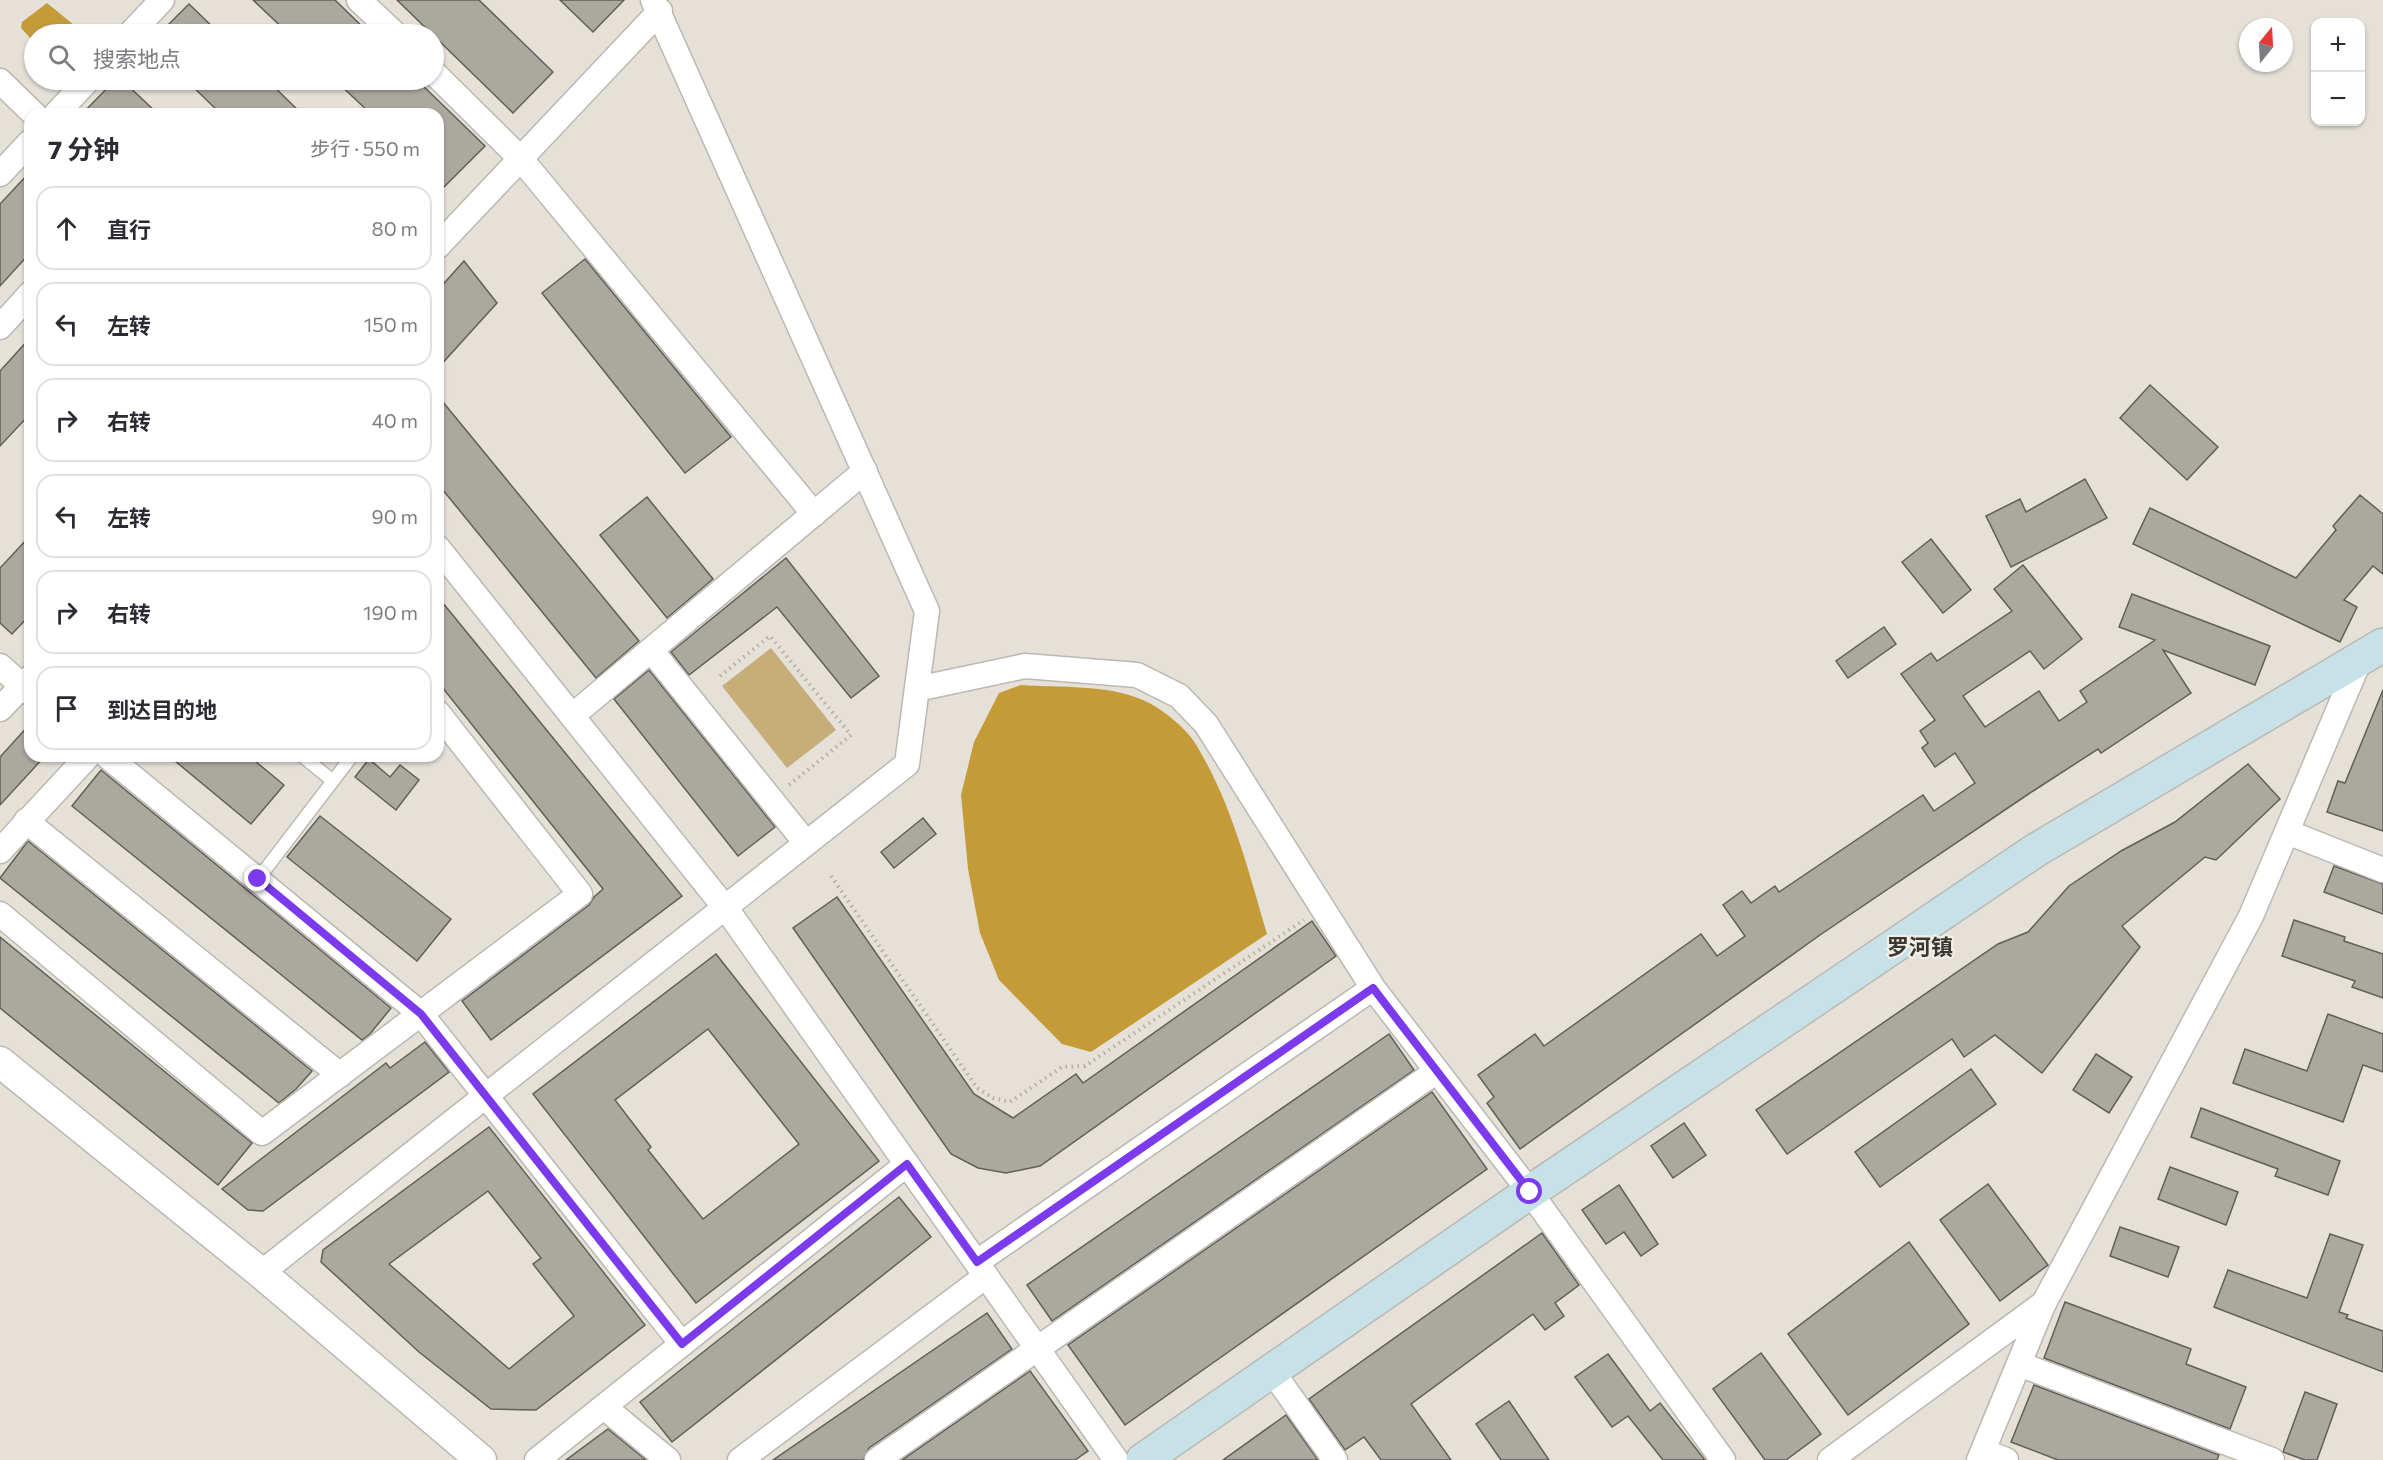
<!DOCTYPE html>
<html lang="zh">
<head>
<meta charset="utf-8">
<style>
  body { margin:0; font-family:Commissioner,"Noto Sans SC",sans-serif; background:#f7f7f7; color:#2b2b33 }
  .controls { position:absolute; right:18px; top:18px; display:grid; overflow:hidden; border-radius:12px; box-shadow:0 2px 4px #0004 }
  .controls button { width:54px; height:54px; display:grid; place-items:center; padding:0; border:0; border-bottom:2px solid #e1e1e2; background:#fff; color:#2b2b33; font:30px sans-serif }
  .compass { position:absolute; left:2239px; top:18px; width:54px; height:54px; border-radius:50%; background:#fff; box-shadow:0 2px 4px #0004; rotate:18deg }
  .stop { position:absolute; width:18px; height:18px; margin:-14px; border:4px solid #7c3aed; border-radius:50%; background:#fff }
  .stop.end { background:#7c3aed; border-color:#fff; box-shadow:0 2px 6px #0008 }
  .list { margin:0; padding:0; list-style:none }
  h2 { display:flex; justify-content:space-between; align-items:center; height:78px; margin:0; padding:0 24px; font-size:26px }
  h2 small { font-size:20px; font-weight:400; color:#7c7c81 }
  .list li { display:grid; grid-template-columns:39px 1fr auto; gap:18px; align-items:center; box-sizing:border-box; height:84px; margin:0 12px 12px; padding:0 12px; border:2px solid #e1e1e2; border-radius:18px }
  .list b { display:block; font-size:22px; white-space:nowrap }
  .list em { font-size:20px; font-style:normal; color:#7c7c81 }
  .icon { flex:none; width:33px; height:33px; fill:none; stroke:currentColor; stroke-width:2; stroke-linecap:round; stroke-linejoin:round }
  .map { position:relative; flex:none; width:2383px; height:1460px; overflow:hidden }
  .search { position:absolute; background:#fff; box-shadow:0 2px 4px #0004; left:24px; top:24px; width:420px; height:66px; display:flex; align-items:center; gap:15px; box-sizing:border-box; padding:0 21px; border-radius:33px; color:#7c7c81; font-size:22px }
  .panel { position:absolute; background:#fff; box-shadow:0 2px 4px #0004; left:24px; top:108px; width:420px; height:654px; border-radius:18px }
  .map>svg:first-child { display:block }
  .green { fill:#c7ae78 }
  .water { fill:#c59b38 }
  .building { fill:#aba8a0; stroke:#625f58; stroke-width:1.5; fill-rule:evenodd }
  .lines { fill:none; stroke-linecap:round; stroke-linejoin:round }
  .service-casing { stroke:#bcb8b1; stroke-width:15 }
  .minor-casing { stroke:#bcb8b1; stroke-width:27 }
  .tertiary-casing { stroke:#bcb8b1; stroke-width:33 }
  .secondary-casing { stroke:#bcb8b1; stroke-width:36 }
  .path { stroke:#b1ada7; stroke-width:4; stroke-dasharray:1.5 4.5; stroke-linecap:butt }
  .service { stroke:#fff; stroke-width:12 }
  .minor { stroke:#fff; stroke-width:24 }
  .tertiary { stroke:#fff; stroke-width:30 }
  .secondary { stroke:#c6e1e8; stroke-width:33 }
  .route { stroke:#7c3aed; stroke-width:8 }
  .labels { text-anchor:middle; stroke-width:4.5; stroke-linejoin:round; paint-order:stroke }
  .district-label { font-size:22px; font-weight:bold; fill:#393734; stroke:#f2eee6 }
</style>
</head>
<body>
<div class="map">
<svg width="2383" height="1460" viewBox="0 0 2383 1460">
  <rect width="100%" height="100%" fill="#e5e1d9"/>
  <polygon class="green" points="771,648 836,730 787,768 722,686"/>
  <g class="water">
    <polygon points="47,3 74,25 69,34 34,34 34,42 21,28 22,22"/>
    <path d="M1021,685C1061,688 1106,684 1143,700C1160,707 1185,727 1195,743C1231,801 1248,869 1267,934L1091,1052L1062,1044L999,980L980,933L968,869L961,795L974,742L999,693Z"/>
  </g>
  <g class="building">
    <polygon points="253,0 335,0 370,34 289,34"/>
    <polygon points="397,0 479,0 553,72 513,113"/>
    <polygon points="560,0 624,0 593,32"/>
    <polygon points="189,4 220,34 159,34"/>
    <polygon points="115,80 122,80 158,114 82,114"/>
    <polygon points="186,80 267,80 302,114 221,114"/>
    <polygon points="335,80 417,80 485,146 438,193 438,114 371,114"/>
    <polygon points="30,172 30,253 0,286 0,204"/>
    <polygon points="585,259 731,437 685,473 542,293"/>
    <polygon points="464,261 497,303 438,368 438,290"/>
    <polygon points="30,338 30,414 0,446 0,371"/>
    <polygon points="2150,385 2218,447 2187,480 2120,418"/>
    <polygon points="438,396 639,641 596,678 438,484"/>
    <polygon points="2085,479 2107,518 2011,567 1986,516 2020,499 2026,512"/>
    <polygon points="2360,495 2383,514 2383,574 2373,566 2344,600 2357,607 2340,642 2133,544 2150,508 2296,578 2336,530 2333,526"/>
    <polygon points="647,497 713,579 667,618 600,535"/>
    <polygon points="30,536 30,615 12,634 0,623 0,568"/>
    <polygon points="1931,539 1971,590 1943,613 1902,562"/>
    <polygon points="786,558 879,676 851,698 777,607 689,675 671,652"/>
    <polygon points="2023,565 2082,639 2044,669 2030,651 1963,696 1985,727 2039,691 2059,721 2087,702 2080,691 2155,640 2119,627 2132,594 2270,646 2255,685 2163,650 2191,693 2101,753 2098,749 2027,795 1820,935 1520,1149 1487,1103 1494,1097 1478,1075 1535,1034 1544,1046 1701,934 1717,956 1745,936 1723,905 1742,891 1751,903 1775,886 1779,892 1923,795 1934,811 1975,783 1955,753 1935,767 1922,748 1928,743 1920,731 1935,720 1901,674 1931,653 1937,661 2012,611 1994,589"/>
    <polygon points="438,597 682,896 491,1040 462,1001 589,905 594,897 603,889 438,682"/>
    <polygon points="1884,627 1896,644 1848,678 1836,661"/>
    <polygon points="649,670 775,827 738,856 614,699"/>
    <polygon points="2383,690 2383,831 2327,812 2338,781 2345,783"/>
    <polygon points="30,724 30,756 45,756 0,805 0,757"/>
    <polygon points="169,756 249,756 284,785 251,824"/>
    <polygon points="369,759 390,777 400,765 419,780 396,810 355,777"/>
    <polygon points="2248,764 2280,799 2216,860 2205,857 2122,926 2140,947 2042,1073 1995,1035 1964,1057 1952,1039 1787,1154 1756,1110 1998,944 2028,932 2069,886 2121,851 2175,822"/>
    <polygon points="101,770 391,1008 370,1034 362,1040 72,806"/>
    <polygon points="320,816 451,919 417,961 287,857"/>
    <polygon points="923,818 936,834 894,868 881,852"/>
    <polygon points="28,841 312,1071 296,1089 279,1103 0,878"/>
    <polygon points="2334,866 2383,884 2383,914 2324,892"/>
    <polygon points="837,897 974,1094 1013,1118 1076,1074 1083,1083 1312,921 1336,956 1040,1166 1006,1173 978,1168 951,1154 793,928"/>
    <polygon points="2294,920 2345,937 2344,941 2383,954 2383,998 2352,987 2355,981 2282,956"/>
    <polygon points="0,937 252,1143 218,1185 0,1008"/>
    <path d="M716,954L879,1161L696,1303L533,1094ZM708,1029L799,1144L703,1219L648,1150L651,1147L615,1100Z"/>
    <polygon points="2328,1014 2383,1034 2383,1072 2363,1065 2343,1122 2233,1083 2245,1049 2307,1071"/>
    <polygon points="1389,1034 1414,1070 1052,1321 1027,1285"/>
    <polygon points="425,1042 449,1072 263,1211 248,1210 222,1189 386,1063 390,1068"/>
    <polygon points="2096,1054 2132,1077 2109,1113 2073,1090"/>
    <polygon points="1971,1069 1996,1104 1880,1187 1855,1152"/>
    <polygon points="1432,1092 1487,1169 1125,1425 1068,1345"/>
    <polygon points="2201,1108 2340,1161 2328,1195 2275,1176 2278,1169 2191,1137"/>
    <polygon points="1684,1123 1706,1155 1673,1178 1651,1146"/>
    <path d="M489,1127L645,1325L536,1410L491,1409L419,1352L321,1262L323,1250ZM488,1191L541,1258L533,1264L574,1316L509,1369L389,1264Z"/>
    <polygon points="2170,1167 2238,1192 2226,1225 2158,1199"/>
    <polygon points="1988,1184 2048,1265 2000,1301 1940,1220"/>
    <polygon points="1619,1185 1658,1244 1641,1256 1624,1232 1606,1244 1582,1210"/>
    <polygon points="899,1197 931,1237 672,1442 640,1402"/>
    <polygon points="2120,1227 2179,1247 2168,1277 2110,1256"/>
    <polygon points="1542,1233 1579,1285 1555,1303 1564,1316 1545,1330 1533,1314 1411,1404 1451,1460 1381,1460 1364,1437 1345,1450 1309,1399"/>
    <polygon points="2330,1234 2363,1245 2339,1312 2348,1315 2346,1318 2383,1331 2383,1372 2214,1307 2228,1270 2307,1298"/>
    <polygon points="1909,1242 1969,1324 1848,1415 1788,1334"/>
    <polygon points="2065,1302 2191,1349 2186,1364 2246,1387 2230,1429 2044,1358"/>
    <polygon points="987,1313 1012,1349 869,1448 863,1460 773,1460"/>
    <polygon points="1761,1353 1821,1434 1786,1460 1765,1460 1713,1389"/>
    <polygon points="1608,1354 1650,1411 1660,1403 1705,1460 1663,1460 1628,1416 1612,1427 1575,1377"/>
    <polygon points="1030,1371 1088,1451 1075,1460 902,1460"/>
    <polygon points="2034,1385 2219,1455 2217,1460 2058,1460 2011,1442"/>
    <polygon points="2305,1392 2337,1404 2317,1460 2305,1460 2283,1452"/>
    <polygon points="1509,1401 1549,1460 1501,1460 1476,1424"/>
    <polygon points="1286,1415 1318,1460 1223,1460"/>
    <polygon points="608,1429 646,1460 566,1460"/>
  </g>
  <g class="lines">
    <g class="service-casing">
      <g id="service">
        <polyline points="302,756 333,781"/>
        <polyline points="258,879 352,756"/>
      </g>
    </g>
    <g class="minor-casing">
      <g id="minor">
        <polyline points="359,0 395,34"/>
        <polyline points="130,34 162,0"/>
        <polyline points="434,73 521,159 814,514"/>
        <polyline points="0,81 34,114"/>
        <polyline points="56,114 88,80"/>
        <polyline points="0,174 30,142"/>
        <polyline points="438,246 660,11"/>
        <polyline points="0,327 30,294"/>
        <polyline points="438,548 730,914 1116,1460"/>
        <polyline points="651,650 806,843"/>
        <polyline points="0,666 30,693"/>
        <polyline points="917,689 1025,666 1137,675 1179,696 1206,724 1373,988 1530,1192 1723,1460"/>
        <polyline points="0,709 30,678"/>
        <polyline points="572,716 865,471"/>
        <polyline points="107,756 421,1014 682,1344"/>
        <polyline points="26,821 340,1075"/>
        <polyline points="2287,832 2383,870"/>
        <polyline points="0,851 88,756"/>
        <polyline points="0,914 262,1133 580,894 438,713"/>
        <polyline points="977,1262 1373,988"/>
        <polyline points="261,1273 907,764 927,611 653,0"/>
        <polyline points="2019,1364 2272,1460"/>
        <polyline points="1272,1371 1335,1460"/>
        <polyline points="604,1407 668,1460"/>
        <polyline points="1983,1451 2006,1460"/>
        <polyline points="537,1460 907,1164"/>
        <polyline points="740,1460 986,1276"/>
        <polyline points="877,1460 1437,1071"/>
        <polyline points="1830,1460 2044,1303"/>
        <polyline points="1979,1460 2044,1303 2251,916 2360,659"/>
      </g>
    </g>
    <g class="tertiary-casing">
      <polyline id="tertiary" points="0,1062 261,1273 481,1460"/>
    </g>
    <g class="secondary-casing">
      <polyline id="secondary" points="1143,1460 1530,1192 2036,850 2383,645"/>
    </g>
    <g class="path">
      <polyline points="720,676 770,636 851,735 788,786"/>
      <polyline points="831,876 977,1088 993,1098 1010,1102 1062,1067 1085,1066 1304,920"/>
    </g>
    <use href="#service" class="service"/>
    <use href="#minor" class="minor"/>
    <use href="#tertiary" class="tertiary"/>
    <use href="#secondary" class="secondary"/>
  </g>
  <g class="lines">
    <polyline class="route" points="258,879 421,1014 682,1344 907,1164 977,1262 1373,988 1530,1192"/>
  </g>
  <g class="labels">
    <g class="district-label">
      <text x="1920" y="955">罗河镇</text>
    </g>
  </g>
</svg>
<div class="controls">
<button>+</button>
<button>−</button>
</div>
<svg class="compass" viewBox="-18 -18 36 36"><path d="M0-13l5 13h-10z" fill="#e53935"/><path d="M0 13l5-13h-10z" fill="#7c7c81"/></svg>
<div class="stop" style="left:1530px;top:1192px"></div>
<div class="stop end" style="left:258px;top:879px"></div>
<div class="search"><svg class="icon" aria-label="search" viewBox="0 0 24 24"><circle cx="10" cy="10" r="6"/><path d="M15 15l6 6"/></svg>搜索地点</div>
<section class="panel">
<h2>7 分钟<small>步行 · 550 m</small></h2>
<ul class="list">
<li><svg class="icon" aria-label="ahead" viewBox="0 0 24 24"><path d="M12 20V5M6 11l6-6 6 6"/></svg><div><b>直行</b></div><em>80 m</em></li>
<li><svg class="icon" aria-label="left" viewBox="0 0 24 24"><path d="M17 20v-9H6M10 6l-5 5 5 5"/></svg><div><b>左转</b></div><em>150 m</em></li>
<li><svg class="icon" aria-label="right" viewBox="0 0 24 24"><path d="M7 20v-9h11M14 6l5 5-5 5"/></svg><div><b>右转</b></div><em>40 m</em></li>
<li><svg class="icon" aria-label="left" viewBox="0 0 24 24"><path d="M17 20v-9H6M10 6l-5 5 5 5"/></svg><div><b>左转</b></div><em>90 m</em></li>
<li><svg class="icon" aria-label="right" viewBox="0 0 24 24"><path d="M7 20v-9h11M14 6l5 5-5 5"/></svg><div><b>右转</b></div><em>190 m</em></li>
<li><svg class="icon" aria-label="arrive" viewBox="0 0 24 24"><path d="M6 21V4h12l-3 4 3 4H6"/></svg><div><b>到达目的地</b></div></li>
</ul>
</section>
</div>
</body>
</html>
